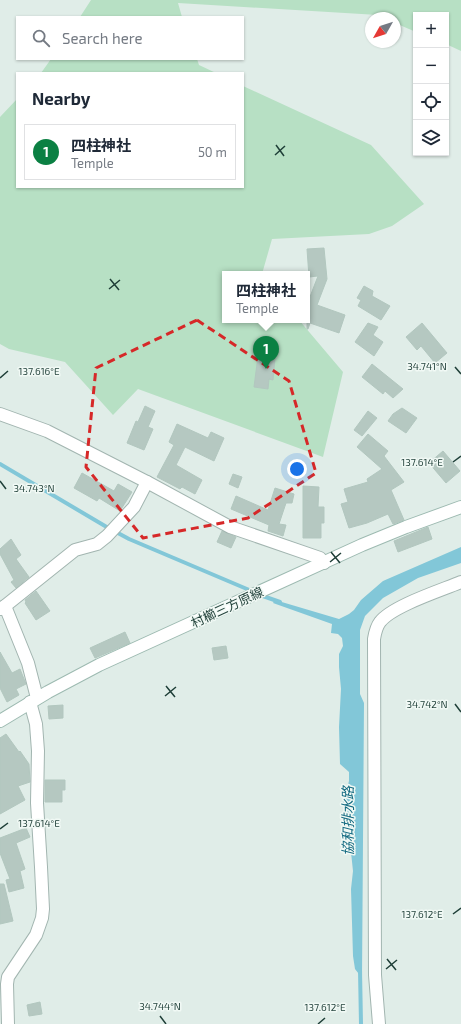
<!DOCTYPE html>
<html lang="en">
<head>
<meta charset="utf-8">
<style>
  body { margin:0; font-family:"Exo 2","Noto Sans JP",sans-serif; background:#f2f2f3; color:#1f2937 }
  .controls { position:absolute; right:12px; top:12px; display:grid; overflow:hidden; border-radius:0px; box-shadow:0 1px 3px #0004 }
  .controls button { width:36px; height:36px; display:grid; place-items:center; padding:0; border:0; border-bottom:1px solid #e0e1e3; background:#fff; color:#1f2937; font:20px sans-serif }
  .compass { position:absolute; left:365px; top:12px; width:36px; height:36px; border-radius:50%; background:#fff; box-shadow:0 1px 3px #0004; rotate:231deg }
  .you { position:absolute; left:297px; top:469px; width:14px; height:14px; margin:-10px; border:3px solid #fff; border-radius:50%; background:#1a73e8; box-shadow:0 0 0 6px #1a73e833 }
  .badge { display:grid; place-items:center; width:26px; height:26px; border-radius:50%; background:#0b8043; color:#fff; font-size:13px; font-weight:700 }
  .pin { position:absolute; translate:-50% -33px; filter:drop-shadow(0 1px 2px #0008) }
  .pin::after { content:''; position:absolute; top:21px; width:14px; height:12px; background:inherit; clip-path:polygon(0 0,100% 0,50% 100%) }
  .popup { position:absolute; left:222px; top:271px; width:88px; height:52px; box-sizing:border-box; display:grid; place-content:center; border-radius:0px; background:#fff; filter:drop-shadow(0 1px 3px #0005); font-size:13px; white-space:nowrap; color:#747a83 }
  .popup b { font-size:15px; color:#1f2937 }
  .popup::after { content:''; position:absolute; left:50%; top:100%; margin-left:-8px; border:8px solid transparent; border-top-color:#fff }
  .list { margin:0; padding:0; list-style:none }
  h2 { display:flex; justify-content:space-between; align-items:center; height:52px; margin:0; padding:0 16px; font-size:17px }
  h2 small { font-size:13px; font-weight:400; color:#747a83 }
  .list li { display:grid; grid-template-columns:26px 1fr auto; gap:12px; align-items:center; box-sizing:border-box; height:56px; margin:0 8px 8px; padding:0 8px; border:1px solid #e0e1e3; border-radius:0px }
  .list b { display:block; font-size:15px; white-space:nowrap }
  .list p { margin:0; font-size:13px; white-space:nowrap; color:#747a83 }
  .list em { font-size:13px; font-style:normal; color:#747a83 }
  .icon { flex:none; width:22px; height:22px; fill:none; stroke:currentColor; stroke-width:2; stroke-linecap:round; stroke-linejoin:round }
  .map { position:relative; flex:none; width:461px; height:1024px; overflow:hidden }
  .search { position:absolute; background:#fff; box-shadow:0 1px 3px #0004; left:16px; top:16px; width:228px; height:44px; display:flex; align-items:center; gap:10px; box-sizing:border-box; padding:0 14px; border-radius:0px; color:#747a83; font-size:15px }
  .panel { position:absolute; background:#fff; box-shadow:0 1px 3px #0004; left:16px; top:72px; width:228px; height:116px; border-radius:0px }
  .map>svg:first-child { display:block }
  .green { fill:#b7e0c4 }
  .water { fill:#82c7d8 }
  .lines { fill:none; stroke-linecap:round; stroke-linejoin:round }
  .stream { stroke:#82c7d8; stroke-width:4 }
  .building { fill:#b5c8c1; stroke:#b2c7bf }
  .minor-casing { stroke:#a2b5b0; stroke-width:14 }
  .secondary-casing { stroke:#9dbab1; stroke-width:14 }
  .minor { stroke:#fff; stroke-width:12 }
  .secondary { stroke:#fff; stroke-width:12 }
  .marked { fill:none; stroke:#d62828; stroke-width:3; stroke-dasharray:8 5; stroke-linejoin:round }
  .ticks { fill:none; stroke:#1f3f38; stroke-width:1.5 }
  .labels { text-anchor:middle; stroke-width:3; stroke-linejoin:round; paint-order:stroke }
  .street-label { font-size:13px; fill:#1f3f38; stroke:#f1f9f5 }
  .water-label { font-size:14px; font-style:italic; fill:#136a81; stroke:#f1f9f5 }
  .ticks-label { font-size:10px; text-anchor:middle; fill:#1f3f38; stroke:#f1f9f5; stroke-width:3; stroke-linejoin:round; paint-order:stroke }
</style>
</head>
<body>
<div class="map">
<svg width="461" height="1024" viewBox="0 0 461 1024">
  <rect width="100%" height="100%" fill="#e0ede8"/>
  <g class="green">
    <polygon points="91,0 461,0 461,51 446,44 446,15 416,15 416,32 395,23 395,18 384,18 378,15 178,3 182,17 80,17"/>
    <polygon points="51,59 197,59 199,65 216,73 41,73"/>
    <polygon points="243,86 371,145 424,204 392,226 369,234 272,239 262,274 225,274 225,320 299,320 343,372 323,457 138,389 113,415 65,362 9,349 0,344 0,117 17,99 17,187 243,187"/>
  </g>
  <polygon class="water" points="461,547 461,563 418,578 383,598 365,616 360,630 360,694 364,703 362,978 355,969 353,956 351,889 353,871 351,852 354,840 349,818 343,802 349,781 349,772 340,764 339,727 341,689 339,667 339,654 343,646 342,638 338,634 331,633 332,624 273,603 275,600 339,619 349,614 354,610 361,600 383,581"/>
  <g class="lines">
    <g class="stream">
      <polyline points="0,464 105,526 129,539 254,592"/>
      <polyline points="260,595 280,602"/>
      <polyline points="360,970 361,1024"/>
    </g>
  </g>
  <g class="building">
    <polygon points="324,248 327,279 317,305 345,315 339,333 310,323 308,329 307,329 307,301 308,302 318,276 309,277 307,249"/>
    <polygon points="364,286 373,291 372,296 390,306 381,320 358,306 361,300 357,298"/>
    <polygon points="368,323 378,327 373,335 383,342 374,356 355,342"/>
    <polygon points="422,323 447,353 435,363 421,346 417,350 406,337"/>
    <polygon points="258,356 275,358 273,380 269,379 268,389 254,387"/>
    <polygon points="372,364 403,389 393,398 385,391 383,394 362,377"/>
    <polygon points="145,406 155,411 148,427 153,429 144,450 127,443 136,421 138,422"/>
    <polygon points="402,408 417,418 406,433 388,421 393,414"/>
    <polygon points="368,411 377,418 362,436 354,430"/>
    <polygon points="177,424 208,438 211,432 224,438 214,461 185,447 176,465 202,480 195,494 182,487 180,489 157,477 174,445 169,442"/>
    <polygon points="368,434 388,451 384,456 404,482 391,490 404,520 393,524 388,514 367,523 349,528 341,504 348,502 344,489 368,482 367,479 382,469 357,447"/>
    <polygon points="443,451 460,471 446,483 429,463"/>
    <polygon points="82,473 114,491 118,484 132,492 120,511 99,498 97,501 74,488"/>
    <polygon points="233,474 242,477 238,488 229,484"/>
    <polygon points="303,486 319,487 318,507 324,507 324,523 321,523 321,538 303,538"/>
    <polygon points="275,488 294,494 292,503 286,503 279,524 286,525 283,536 268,531 269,525 231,509 236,496 268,510"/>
    <polygon points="428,527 432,539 398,552 394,541"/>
    <polygon points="222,531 236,537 231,548 217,542"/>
    <polygon points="11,539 21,555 16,559 29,577 16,588 11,582 14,580 0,554 0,549"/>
    <polygon points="36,591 50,611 36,620 25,603 26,602 25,600"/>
    <polygon points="125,632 130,643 95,658 90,648"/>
    <polygon points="226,646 228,658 214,660 212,648"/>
    <polygon points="0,652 12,673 20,669 26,684 16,689 19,695 7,702 0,688"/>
    <polygon points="63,705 63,718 49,719 48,706"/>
    <polygon points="6,734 19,752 20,751 29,764 30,782 18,786 25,800 0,814 0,738"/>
    <polygon points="45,780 65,780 65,790 62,790 62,802 45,802"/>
    <polygon points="26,828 30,837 16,843 25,869 20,871 24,888 9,892 6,880 10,879 0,853 0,838"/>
    <polygon points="0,884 4,884 13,921 0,924"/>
    <polygon points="40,1002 42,1014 29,1016 27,1005"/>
  </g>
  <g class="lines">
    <g class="minor-casing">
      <g id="minor">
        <polyline points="0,414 47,431 147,482 230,527 320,558 324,563"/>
        <polyline points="5,606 28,663 37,698"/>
        <polyline points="0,609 5,606 75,550 97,544 107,536 134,507 147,482"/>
        <polyline points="8,1024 7,984 8,977 36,935 42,918 43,909 41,867 37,803 38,751 36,724 30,702"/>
        <path d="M379,1024L375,975L374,639C375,633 376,627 380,622C392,606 442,590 461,582"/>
      </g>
    </g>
    <g class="secondary-casing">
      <polyline id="secondary" points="0,721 48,692 99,665 362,545 406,527 461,507"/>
    </g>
    <use href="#minor" class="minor"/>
    <use href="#secondary" class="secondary"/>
  </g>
  <path class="marked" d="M197,320L289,381L316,473L248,518L143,538L86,467L96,368Z"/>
  <path class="ticks" d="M276,145L284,156M275,155L285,146M110,279L119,290M109,289L120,280M455,367L461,374M0,378L8,371M453,462L461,456M0,481L6,489M331,552L340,563M330,562L341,553M166,686L175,697M165,696L176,687M455,704L461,712M0,829L8,823M453,914L461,908M387,959L396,970M386,969L397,960M160,1016L166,1024M318,1024L325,1018"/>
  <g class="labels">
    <g class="street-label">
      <text transform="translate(227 607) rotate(-25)" y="5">村櫛三方原線</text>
    </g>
    <g class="water-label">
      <text transform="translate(348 821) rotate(-90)" y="5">協和排水路</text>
    </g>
  </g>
  <g class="ticks-label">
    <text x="427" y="370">34.741°N</text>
    <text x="39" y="375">137.616°E</text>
    <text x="422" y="466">137.614°E</text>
    <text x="34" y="492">34.743°N</text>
    <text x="427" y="708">34.742°N</text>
    <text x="39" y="827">137.614°E</text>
    <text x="422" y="918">137.612°E</text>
    <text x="160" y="1010">34.744°N</text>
    <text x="325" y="1011">137.612°E</text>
  </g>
</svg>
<div class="controls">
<button>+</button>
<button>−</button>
<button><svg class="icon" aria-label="locate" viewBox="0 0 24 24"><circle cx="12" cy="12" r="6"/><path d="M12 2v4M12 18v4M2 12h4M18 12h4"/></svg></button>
<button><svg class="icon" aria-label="layers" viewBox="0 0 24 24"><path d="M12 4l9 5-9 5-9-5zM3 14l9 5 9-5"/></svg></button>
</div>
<svg class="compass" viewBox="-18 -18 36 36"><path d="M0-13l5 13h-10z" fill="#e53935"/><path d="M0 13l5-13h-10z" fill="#747a83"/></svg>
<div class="you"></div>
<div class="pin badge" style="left:266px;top:369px">1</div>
<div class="popup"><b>四柱神社</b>Temple</div>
<div class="search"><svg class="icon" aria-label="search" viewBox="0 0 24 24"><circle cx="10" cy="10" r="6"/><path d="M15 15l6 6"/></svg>Search here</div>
<section class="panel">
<h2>Nearby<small></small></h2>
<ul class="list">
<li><span class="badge">1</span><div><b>四柱神社</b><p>Temple</p></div><em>50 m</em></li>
</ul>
</section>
</div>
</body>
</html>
